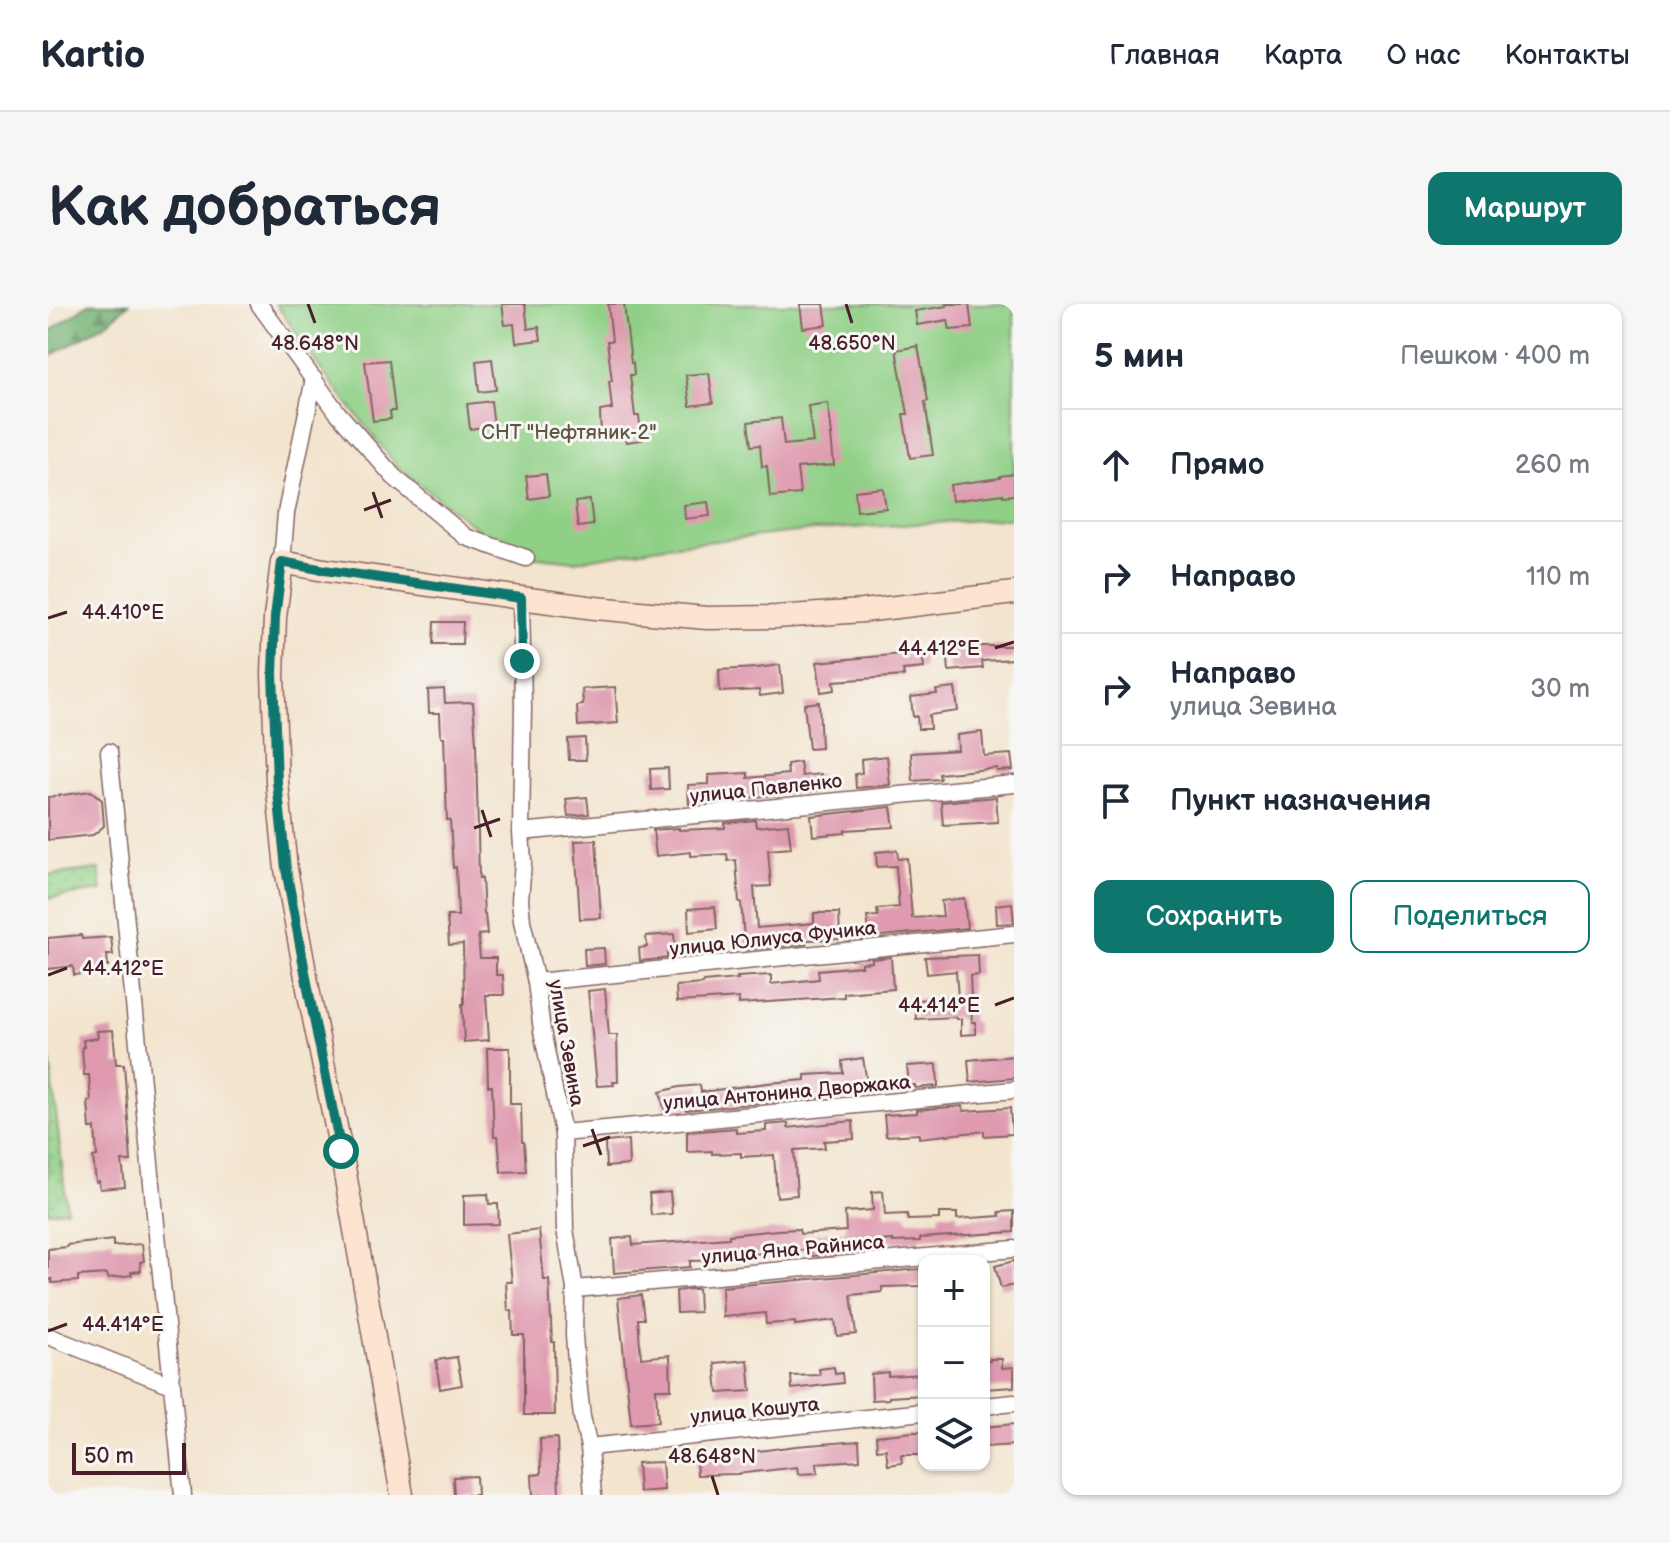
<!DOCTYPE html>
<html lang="ru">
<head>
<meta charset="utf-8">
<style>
  body { margin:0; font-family:"Balsamiq Sans",sans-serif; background:#f6f6f7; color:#1f2937 }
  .controls { position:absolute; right:24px; bottom:24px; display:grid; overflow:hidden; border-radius:16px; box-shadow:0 2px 6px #0004 }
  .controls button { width:72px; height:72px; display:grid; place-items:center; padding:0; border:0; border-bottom:2px solid #e0e1e3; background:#fff; color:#1f2937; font:40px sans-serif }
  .scale { position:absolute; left:24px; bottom:20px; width:114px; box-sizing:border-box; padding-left:8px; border:4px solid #4a1f2b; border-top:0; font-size:22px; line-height:28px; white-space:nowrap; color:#4a1f2b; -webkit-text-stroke:6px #f6f6f2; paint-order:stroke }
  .stop { position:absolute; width:24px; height:24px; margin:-18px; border:6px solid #0f766e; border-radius:50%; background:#fff }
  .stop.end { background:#0f766e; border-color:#fff; box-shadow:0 2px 8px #0008 }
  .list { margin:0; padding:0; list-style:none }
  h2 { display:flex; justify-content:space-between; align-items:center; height:104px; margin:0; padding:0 32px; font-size:34px }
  h2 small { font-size:26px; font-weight:400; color:#747a83 }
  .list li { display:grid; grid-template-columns:52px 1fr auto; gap:24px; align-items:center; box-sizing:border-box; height:112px; padding:0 32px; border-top:2px solid #e0e1e3 }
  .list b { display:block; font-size:30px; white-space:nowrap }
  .list p { margin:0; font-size:26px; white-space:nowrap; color:#747a83 }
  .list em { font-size:26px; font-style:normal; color:#747a83 }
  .actions { display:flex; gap:16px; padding:24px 32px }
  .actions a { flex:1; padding:18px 0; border:2px solid #0f766e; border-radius:16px; text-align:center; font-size:28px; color:#0f766e }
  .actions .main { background:#0f766e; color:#fff }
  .icon { flex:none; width:44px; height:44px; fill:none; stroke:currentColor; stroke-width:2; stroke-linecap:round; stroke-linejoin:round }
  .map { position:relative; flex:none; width:966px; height:1191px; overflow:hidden; border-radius:16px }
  header { display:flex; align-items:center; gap:48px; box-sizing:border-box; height:112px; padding:0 40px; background:#fff; border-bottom:2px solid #e0e1e3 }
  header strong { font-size:38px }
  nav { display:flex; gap:44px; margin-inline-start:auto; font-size:28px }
  .intro { display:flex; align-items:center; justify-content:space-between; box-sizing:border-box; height:192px; padding:0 48px }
  h1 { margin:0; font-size:56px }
  .button { padding:20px 36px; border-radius:16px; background:#0f766e; color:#fff; font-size:28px; font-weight:700 }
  main { display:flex; gap:48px; padding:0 48px }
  aside { flex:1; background:#fff; border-radius:16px; box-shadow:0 2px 6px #0004 }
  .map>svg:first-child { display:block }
  .grass { fill:url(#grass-dots); stroke:#6d7858; stroke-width:2 }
  .forest { fill:url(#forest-firs); stroke:#5f684f; stroke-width:2 }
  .garden { fill:#90d086; stroke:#6d7858; stroke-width:2 }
  .building { fill:#df9aaf }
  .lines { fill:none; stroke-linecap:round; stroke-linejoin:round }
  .street-casing { stroke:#856464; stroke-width:19 }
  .secondary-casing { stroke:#856464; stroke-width:25 }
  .street { stroke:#fff; stroke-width:16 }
  .secondary { stroke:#fde4d1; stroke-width:22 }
  .route { stroke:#0f766e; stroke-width:10 }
  .ticks { fill:none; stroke:#4a1f2b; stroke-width:3 }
  .labels { text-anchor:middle; stroke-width:6; stroke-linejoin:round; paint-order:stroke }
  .park-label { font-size:20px; fill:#5f5446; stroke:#f6f6f2 }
  .street-label { font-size:20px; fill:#4a1f2b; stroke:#f6f6f2 }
  .ticks-label { font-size:20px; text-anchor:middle; fill:#4a1f2b; stroke:#f6f6f2; stroke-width:6; stroke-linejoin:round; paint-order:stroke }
</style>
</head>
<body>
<header>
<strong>Kartio</strong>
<nav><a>Главная</a><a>Карта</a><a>О нас</a><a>Контакты</a></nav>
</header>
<div class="intro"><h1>Как добраться</h1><a class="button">Маршрут</a></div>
<main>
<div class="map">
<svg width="966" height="1191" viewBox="0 0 966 1191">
  <defs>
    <pattern id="grass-dots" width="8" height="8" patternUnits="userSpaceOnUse" patternTransform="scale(2)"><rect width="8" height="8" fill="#90d086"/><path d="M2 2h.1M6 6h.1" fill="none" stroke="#7eb274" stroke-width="1.8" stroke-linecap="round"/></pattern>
    <pattern id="forest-firs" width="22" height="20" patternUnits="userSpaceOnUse" patternTransform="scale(2)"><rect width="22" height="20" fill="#74b273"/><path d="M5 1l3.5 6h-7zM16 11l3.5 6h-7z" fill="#61905f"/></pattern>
  </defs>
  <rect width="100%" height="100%" fill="#f6f6f2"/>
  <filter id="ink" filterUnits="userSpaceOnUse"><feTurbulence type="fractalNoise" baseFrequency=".0125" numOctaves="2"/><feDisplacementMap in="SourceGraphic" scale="16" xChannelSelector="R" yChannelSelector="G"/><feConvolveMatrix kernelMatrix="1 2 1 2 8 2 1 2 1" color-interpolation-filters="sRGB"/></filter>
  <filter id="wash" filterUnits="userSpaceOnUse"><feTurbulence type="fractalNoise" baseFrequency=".006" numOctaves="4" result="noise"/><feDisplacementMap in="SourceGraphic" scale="32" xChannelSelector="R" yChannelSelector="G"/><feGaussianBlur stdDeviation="1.8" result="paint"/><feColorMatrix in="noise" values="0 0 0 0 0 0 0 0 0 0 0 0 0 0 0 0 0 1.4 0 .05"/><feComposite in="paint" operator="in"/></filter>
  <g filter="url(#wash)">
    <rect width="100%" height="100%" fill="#f3e4ce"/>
    <g class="grass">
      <polygon points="51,565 54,587 0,594 0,571"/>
      <polygon points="0,738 19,906 0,908"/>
    </g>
    <polygon class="forest" points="40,0 80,0 62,17 0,54 0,29"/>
    <polygon class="garden" points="228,0 966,0 966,214 767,226 618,242 527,257 462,250 350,163 274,67"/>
    <g id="blocks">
      <g class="building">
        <polygon points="454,0 477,0 480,25 491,23 493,36 468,39 466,20 457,21"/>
        <polygon points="560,0 576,0 583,59 585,59 586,71 582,71 587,112 591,112 594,136 578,138 578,131 553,134 552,107 564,105 561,77 564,77 559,37 564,37"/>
        <polygon points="752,0 776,0 779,21 755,24"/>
        <polygon points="898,0 921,0 924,24 902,26 900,16 869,21 867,7 899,2"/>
        <polygon points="870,42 880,97 877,98 885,151 862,154 855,110 860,110 848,46"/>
        <polygon points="444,55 448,86 431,88 428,57"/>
        <polygon points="341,56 347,107 342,107 343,115 325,117 317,58"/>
        <polygon points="661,69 665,99 642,102 638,71"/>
        <polygon points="443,97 446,122 422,125 419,100"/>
        <polygon points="780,99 784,131 783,131 786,161 749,164 752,190 722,193 719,162 714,163 712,141 703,142 700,118 733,114 736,141 765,138 760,102"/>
        <polygon points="498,170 501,192 481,195 478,172"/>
        <polygon points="966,170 966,191 955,192 955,190 904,197 902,181 952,174 952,172"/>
        <polygon points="835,184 838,204 809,207 807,187"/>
        <polygon points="542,196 545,221 530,223 527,198"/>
        <polygon points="660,198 662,212 637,215 636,201"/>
        <polygon points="386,318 415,318 414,340 385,340"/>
        <polygon points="933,342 966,342 966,355 934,357 935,364 901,367 899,345"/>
        <polygon points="854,350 854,353 874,350 876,364 855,366 856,372 786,377 787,386 773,388 769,358"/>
        <polygon points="732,361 735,389 712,392 711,386 672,388 671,366 709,364"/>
        <polygon points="567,383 570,419 530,422 529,402 535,401 534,385"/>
        <polygon points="907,384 910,407 881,411 882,425 870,425 869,412 865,413 863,393 889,390 888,386"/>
        <polygon points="396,385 397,399 425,398 428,439 431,574 434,574 436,610 437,610 439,630 430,631 432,654 448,654 448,671 455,671 456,691 438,691 441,736 416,738 414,700 416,700 415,640 401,641 399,612 410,612 408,563 405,564 402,516 399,516 396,433 393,433 392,409 381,409 380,386"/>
        <polygon points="771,398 773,444 761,445 756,400"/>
        <polygon points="934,428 936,452 963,450 965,466 949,467 949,464 891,470 892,475 865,477 863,449 910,446 909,431"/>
        <polygon points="537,434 538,456 521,456 520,435"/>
        <polygon points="839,452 842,481 808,484 807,470 814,469 813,455"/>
        <polygon points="752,458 754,472 773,470 775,486 641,500 640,481 661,480 661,471 700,469 700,474 740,470 739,460"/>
        <polygon points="620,464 621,485 603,486 602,465"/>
        <polygon points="43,487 54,496 56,522 45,531 0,536 0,493"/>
        <polygon points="539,493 541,510 520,512 518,495"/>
        <polygon points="948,493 950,518 895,521 893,498"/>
        <polygon points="843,503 846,523 797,526 797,529 765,532 763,512"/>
        <polygon points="707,516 708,523 740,520 743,544 720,546 723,582 706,583 709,624 766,619 766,609 791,609 792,635 757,636 758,640 697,646 693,598 691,598 688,556 680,557 679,550 643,552 643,548 608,552 605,526 631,524 631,526 677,524 677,519"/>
        <polygon points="548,536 553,614 532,615 527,537"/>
        <polygon points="849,546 850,555 859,554 864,614 895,612 893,597 916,594 919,624 822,633 819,613 830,612 829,605 851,603 848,562 829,563 828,548"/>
        <polygon points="964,599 966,619 949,620 948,601"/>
        <polygon points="667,603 669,625 641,628 640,605"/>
        <polygon points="626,630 628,649 619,650 619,654 592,657 591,644 599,643 598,632"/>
        <polygon points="33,631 34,635 63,633 65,651 59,651 60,662 53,662 54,668 26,671 25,662 0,665 0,634"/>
        <polygon points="556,644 557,660 537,662 536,645"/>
        <polygon points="930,651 931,671 922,672 924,718 928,718 928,730 913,731 913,715 908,715 908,713 868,715 867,696 910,694 908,667 879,670 877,653"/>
        <polygon points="843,653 845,685 796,689 796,693 691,700 691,694 629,698 628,682 655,680 655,678 690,675 689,673 723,671 723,680 771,675 770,666 813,662 813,659 824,658 824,655"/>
        <polygon points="557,685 561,731 569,731 570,778 565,778 566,781 549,782 540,687"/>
        <polygon points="65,726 68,760 76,760 83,857 74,857 77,883 52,885 51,877 48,878 45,853 49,852 47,824 42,824 40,798 43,797 41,771 36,771 34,743 36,743 35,736 50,734 49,727"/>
        <polygon points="439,744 462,744 462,800 473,800 474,838 476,838 478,867 453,868 450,832 446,832 444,782 440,782"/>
        <polygon points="966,752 966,774 922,778 920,756"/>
        <polygon points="815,754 820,785 778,791 778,793 638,806 638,802 617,807 612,788 631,783 652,781 653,788 719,779 757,776 757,771 795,769 794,757"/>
        <polygon points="889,760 890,782 867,784 867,781 861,782 859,762"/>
        <polygon points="915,802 916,807 962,804 964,830 936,832 936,827 871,834 871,830 838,832 836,811 869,809 869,806"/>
        <polygon points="805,817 806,835 776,837 777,844 746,846 749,891 729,893 726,851 693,853 693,849 664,850 664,847 639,848 639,828 688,824 688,829 718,827 718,821 740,819 740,824"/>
        <polygon points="580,836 581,861 558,863 557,838"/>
        <polygon points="835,887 837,911 859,910 860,916 891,915 891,909 909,909 909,915 952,912 951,908 966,907 966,928 872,934 872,937 845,938 845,936 789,940 789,950 764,952 763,946 731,947 674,954 674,956 642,957 642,963 566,969 564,935 584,933 585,941 681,934 681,931 729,926 751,925 752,930 798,927 797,908 825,906 824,888"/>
        <polygon points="622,888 624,910 603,911 601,890"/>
        <polygon points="440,890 441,900 450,900 451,920 416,921 416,891"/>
        <polygon points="491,926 496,976 501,976 504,1038 506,1038 507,1111 476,1111 476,1031 465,1031 464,1007 460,1007 458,978 464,978 459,930"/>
        <polygon points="65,936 65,942 94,940 96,957 92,958 93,967 83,968 84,971 60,974 59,970 30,972 30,977 4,979 4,975 0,976 0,945 19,943 19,941"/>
        <polygon points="966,957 966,981 953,984 947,962"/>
        <polygon points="872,965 872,982 834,983 834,988 803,991 808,1030 789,1032 787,1016 747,1021 747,1018 718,1020 717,1009 675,1013 674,983"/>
        <polygon points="643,985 650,985 651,1008 629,1009 628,987"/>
        <polygon points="593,991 596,1015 590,1015 593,1054 622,1051 623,1085 608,1085 610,1118 583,1120 570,994"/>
        <polygon points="409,1053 414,1081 392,1085 388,1056"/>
        <polygon points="942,1055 954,1055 954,1064 966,1063 966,1083 936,1085 936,1058 942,1057"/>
        <polygon points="700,1056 703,1087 670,1089 667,1059"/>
        <polygon points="786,1063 787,1070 794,1069 795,1079 744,1085 743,1072 772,1071 771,1065"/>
        <polygon points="840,1068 840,1072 876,1070 876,1091 841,1093 841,1095 824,1096 823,1070"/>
        <polygon points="966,1120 966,1141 936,1143 936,1123"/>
        <polygon points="865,1128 876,1128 876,1151 853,1151 854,1159 840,1161 838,1145 829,1146 828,1132"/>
        <polygon points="509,1134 511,1191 485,1191 484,1171 493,1170 492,1135"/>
        <polygon points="811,1137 812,1156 769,1159 770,1169 750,1170 749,1163 689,1170 649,1171 648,1156 669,1154 669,1152 703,1151 703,1148 748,1142"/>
        <polygon points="614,1158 616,1186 591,1188 589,1159"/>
        <polygon points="428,1172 429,1191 406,1191 405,1173"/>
      </g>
    </g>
  </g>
  <g filter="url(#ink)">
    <use href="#blocks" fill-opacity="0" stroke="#856464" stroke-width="2"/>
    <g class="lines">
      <g class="street-casing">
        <g id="street">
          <polyline points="211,0 289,108 346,173 418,233 478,254"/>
          <polyline points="234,258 238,209 266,75"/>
          <polyline points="473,294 475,402 473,528 475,558 472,596 474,617 488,678 494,727 515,829 517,925 527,985 526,1031 528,1058 534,1113 541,1143 545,1191"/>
          <polyline points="61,448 135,1191"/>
          <polyline points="473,528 966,480"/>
          <polyline points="488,678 966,630"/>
          <polyline points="515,829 966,786"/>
          <polyline points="527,985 966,945"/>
          <polyline points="0,1032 123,1081"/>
          <polyline points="936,1102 966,1099"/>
          <polyline points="541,1143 876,1108"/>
        </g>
      </g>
      <g class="secondary-casing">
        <polyline id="secondary" points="354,1191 293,847 262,695 238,565 229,478 225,370 227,313 234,258 276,266 473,294 547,304 659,314 728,313 815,307 966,289"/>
      </g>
      <use href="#street" class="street"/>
      <use href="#secondary" class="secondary"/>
    </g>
  </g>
  <g class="lines" filter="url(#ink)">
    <polyline class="route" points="293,847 262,695 238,565 229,478 225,370 227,313 234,258 276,266 473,294 474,357"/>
  </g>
  <path class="ticks" d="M260,0L267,19M798,0L804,19M325,188L334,214M316,206L343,196M0,314L19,308M947,344L966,338M434,506L443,533M426,524L452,515M0,671L19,664M947,701L966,694M544,825L553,851M535,842L562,833M0,1027L19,1020M664,1172L670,1191"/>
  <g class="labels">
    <g class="park-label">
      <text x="521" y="135">СНТ "Нефтяник-2"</text>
    </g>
    <g class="street-label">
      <text transform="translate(718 484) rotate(-6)" y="7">улица Павленко</text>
      <text transform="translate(725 634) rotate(-6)" y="7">улица Юлиуса Фучика</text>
      <text transform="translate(519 739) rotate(80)" y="7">улица Зевина</text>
      <text transform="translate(739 788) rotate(-5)" y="7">улица Антонина Дворжака</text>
      <text transform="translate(745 945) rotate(-5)" y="7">улица Яна Райниса</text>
      <text transform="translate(707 1106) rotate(-6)" y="7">улица Кошута</text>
    </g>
  </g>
  <g class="ticks-label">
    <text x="804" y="46">48.650°N</text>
    <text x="267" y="46">48.648°N</text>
    <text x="75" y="315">44.410°E</text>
    <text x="891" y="351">44.412°E</text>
    <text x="75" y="671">44.412°E</text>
    <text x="891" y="708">44.414°E</text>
    <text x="75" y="1027">44.414°E</text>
    <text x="664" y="1159">48.648°N</text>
  </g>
</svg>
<div class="controls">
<button>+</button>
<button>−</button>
<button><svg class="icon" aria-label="layers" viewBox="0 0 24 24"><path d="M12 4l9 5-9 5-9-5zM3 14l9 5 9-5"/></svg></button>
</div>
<div class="scale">50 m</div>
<div class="stop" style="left:293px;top:847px"></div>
<div class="stop end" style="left:474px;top:357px"></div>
</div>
<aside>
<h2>5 мин<small>Пешком · 400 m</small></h2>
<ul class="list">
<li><svg class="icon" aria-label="ahead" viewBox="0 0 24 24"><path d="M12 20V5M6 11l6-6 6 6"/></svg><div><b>Прямо</b></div><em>260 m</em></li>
<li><svg class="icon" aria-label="right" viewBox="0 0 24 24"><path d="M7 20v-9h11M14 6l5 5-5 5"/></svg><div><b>Направо</b></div><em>110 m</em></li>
<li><svg class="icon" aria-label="right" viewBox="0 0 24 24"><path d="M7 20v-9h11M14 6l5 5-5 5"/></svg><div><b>Направо</b><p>улица Зевина</p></div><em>30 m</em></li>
<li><svg class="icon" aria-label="arrive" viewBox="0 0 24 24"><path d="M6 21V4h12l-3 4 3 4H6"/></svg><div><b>Пункт назначения</b></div></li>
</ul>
<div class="actions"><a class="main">Сохранить</a><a>Поделиться</a></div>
</aside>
</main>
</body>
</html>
